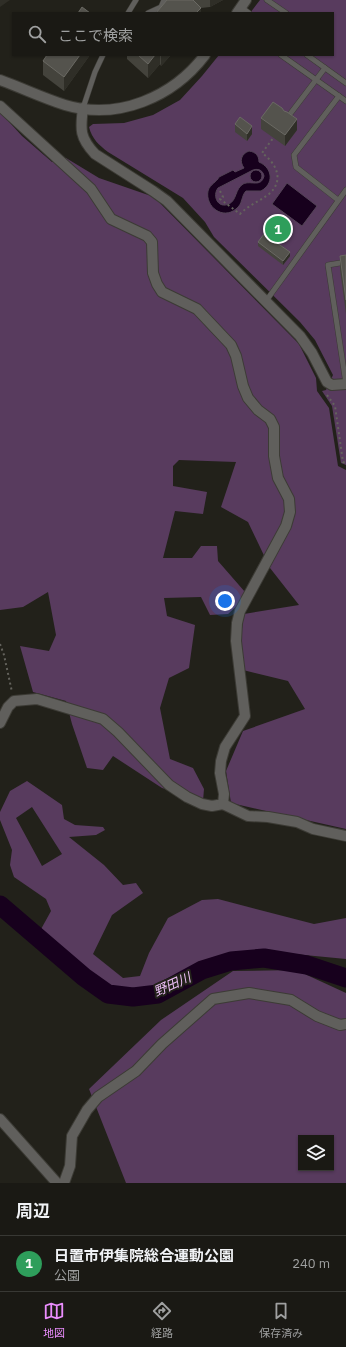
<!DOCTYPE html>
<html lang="ja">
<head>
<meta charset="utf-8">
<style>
  body { margin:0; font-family:"IBM Plex Sans","Noto Sans JP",sans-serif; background:#272622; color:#f1f3f6 }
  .controls { position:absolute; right:12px; bottom:12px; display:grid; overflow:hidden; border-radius:0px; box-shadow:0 1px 3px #0004 }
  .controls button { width:36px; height:36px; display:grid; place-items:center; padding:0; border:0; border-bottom:1px solid #383834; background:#1a1914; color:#f1f3f6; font:20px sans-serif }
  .you { position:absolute; left:225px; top:601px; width:14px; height:14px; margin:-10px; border:3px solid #fff; border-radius:50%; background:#1a73e8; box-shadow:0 0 0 6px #1a73e833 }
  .badge { display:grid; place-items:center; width:26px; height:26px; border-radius:50%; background:#ea8dfd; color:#fff; font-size:13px; font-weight:700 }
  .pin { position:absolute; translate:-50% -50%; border:2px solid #fff; box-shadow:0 1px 4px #0006 }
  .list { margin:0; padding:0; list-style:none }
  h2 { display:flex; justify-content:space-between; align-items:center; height:52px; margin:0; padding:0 16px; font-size:17px }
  h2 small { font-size:13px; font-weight:400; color:#9fa0a0 }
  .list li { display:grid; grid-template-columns:26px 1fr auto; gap:12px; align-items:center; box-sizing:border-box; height:56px; padding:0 16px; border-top:1px solid #383834 }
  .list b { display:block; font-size:15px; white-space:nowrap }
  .list p { margin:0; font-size:13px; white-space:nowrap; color:#9fa0a0 }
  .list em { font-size:13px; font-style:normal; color:#9fa0a0 }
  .icon { flex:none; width:22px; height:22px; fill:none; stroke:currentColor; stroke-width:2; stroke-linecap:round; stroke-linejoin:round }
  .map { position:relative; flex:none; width:346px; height:1183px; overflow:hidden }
  .search { position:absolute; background:#1a1914; box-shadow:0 1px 3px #0004; left:12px; right:12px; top:12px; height:44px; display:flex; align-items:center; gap:10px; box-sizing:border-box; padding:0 14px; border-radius:0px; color:#9fa0a0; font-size:15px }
  .sheet { height:108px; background:#1a1914 }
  nav { display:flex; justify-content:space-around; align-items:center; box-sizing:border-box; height:56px; border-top:1px solid #383834; background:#1a1914; font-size:11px; color:#9fa0a0 }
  nav a { display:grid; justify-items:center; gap:2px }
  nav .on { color:#ea8dfd }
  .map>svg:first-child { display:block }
  .green { fill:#583b5e; fill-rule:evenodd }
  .water { fill:#17001d; stroke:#534356; fill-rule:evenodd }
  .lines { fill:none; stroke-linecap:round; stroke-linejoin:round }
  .river { stroke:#17001d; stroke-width:19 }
  .service-casing { stroke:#3c3b35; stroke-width:6 }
  .minor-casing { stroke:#3c3b35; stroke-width:12 }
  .tertiary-casing { stroke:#3c3b35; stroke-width:12 }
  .path { stroke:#64635d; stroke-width:2; stroke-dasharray:2 3; stroke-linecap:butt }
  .service { stroke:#605f5c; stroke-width:5 }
  .minor { stroke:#605f5c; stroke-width:10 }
  .tertiary { stroke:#605f5c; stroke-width:10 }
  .wall { fill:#44433c }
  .shaded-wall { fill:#2f2e27 }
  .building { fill:#54534d; stroke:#6a6963 }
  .labels { text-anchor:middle; stroke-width:4; stroke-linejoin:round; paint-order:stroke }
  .water-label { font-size:13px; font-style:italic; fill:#edbff7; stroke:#22211a }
</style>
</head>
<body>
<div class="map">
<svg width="346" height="1183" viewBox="0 0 346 1183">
  <rect width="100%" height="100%" fill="#22211a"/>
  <g class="green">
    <path d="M260,0H346V465L341,463L332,406L322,391L326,390L333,375L315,340L300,322L214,237L205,222L183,198L108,152C99,145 92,139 89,127L93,124L124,123L153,115L180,100L202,76L219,55H333V13H250Z"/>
    <polygon points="0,112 22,136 52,162 66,158 99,178 154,197 299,344 316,378 317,391 329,408 338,466 346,470 346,829 231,803 226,771 243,731 305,709 288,681 243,670 241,636 244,614 299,605 270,568 248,522 221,507 236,462 179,460 173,466 173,486 207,492 203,514 175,511 163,558 192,558 201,546 217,546 218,561 245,592 242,601 228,614 210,615 201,597 164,598 167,616 195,625 189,668 169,678 160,708 170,759 193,768 204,789 203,801 162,788 113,756 103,770 87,768 72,724 66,701 33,692 20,646 49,651 56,635 48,592 23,607 0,610"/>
    <path d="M27,781L62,805L64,819L75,825L103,827L105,830L96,835L69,837L104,865L123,885L136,883L143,893L112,915L93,954L123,978L140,976L149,953L168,918L202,900L218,899L314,924L346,918V959L294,954L228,953L156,988L110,989L40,931L51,911L46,899L14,877L10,865L12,850L0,820V812L10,791ZM32,807L62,854L42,866L16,818Z"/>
    <path d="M296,970L346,993V1183H126L89,1089L161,1020L233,971ZM301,1138H331V1168H301Z"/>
  </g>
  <g class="water">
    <path d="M249,151C256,152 259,156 259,162C273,168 274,184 261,191H246C241,196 243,204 236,209C223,220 205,207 208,191C210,184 217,182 219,177L233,170L235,172L244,168C239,161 241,154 249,151ZM253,170C259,168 263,171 264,176C261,188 251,180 243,184C235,189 237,200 229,204C218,209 212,196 218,188Z"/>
    <circle cx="256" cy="176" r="6"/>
    <polygon points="287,183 317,206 302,226 272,204"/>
  </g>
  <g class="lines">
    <polyline class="river" points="0,905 84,977 108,994 133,997 158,994 202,970 231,961 264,958 307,965 346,978"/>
    <g class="service-casing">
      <g id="service">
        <polyline points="267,0 286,13"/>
        <polyline points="241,7 249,13"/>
        <polyline points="128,13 136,0"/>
        <polyline points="148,13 161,7 164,0"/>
        <polyline points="281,55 346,101"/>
        <polyline points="307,55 346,83"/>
        <polyline points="83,108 95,72 103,55"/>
        <polyline points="287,118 325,68"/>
        <polyline points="338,200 296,167 294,155 339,96"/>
        <polyline points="266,301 346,190"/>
        <polyline points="346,384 328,265 346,262"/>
      </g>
    </g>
    <g class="minor-casing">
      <g id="minor">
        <polyline points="0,106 91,189 111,219 147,236 152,242 153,273 157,284 162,292 197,309 231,345 236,356 243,386 248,398 258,410 270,419 274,427 274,456 278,478 289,499 290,512 286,526 240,611 237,623 236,641 245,716 225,747 221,761 220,773 224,794 223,804 212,806 202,804 187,797 169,785 118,732 103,719 37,699 14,701 8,707 0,723"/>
        <polyline points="223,804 248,816 268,817 297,822 313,829 346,836"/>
        <polyline points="0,1119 57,1183"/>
        <polyline points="64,1183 70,1166 72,1136 87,1110 98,1097 136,1071 162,1044 213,999 249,993 291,1000 317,1016 340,1025 346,1024"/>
      </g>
    </g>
    <g class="tertiary-casing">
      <g id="tertiary">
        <polyline points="237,13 246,0"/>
        <path d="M0,80C22,88 43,98 65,105C118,121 173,97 205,55"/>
        <path d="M83,108C80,130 80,138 95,154L153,191L167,201L300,336L312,353L327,382L332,385L346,384"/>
      </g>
    </g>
    <g class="path">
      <path d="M220,191L223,197L220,199L240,214C249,205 260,201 269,194C285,180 276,163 262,153L274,137"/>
      <polyline points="327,395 335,406 343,462 346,463"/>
      <polyline points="0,644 4,655 12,692"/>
    </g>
    <use href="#service" class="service"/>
    <use href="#minor" class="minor"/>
    <use href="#tertiary" class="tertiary"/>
  </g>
  <g class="wall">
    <polygon points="167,0 223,0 210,7 201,8 201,13"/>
    <polygon points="90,55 64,91 43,75 43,61"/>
    <polygon points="127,55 171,55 161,66 160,64 148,78 127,59"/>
    <polygon points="284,111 297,130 285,146 261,129 261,118"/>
    <polygon points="235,124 252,134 247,141 235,132"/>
    <polygon points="258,242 290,256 283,265 258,246"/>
    <polygon points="346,255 346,314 340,270 340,256"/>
  </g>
  <g class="shaded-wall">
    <polygon points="0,0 10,0 0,7"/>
    <polygon points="210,0 223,0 210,7"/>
    <polygon points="201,8 201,13 196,13"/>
    <polygon points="80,55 90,55 64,91 64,77"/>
    <polygon points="155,55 160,55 160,64 148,78 148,64"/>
    <polygon points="161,55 171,55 161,66"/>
    <polygon points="297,119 297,130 285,146 285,135"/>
    <polygon points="252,126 252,134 247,141 247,134"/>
    <polygon points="290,252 290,256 283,265 283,261"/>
  </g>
  <g class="building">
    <polygon points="167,0 193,0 201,8 196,13 156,13"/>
    <polygon points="82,7 90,13 78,13"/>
    <polygon points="47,55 80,55 64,77 43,61"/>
    <polygon points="138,55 155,55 148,64"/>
    <polygon points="273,102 282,108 284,111 287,112 297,119 285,135 261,118"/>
    <polygon points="240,117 252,126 247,134 235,124"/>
    <polygon points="264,234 290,252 283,261 258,242"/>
    <polygon points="346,255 346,300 340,256"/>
  </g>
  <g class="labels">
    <g class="water-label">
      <text transform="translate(172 984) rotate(-24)" y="5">野田川</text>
    </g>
  </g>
</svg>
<div class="controls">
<button><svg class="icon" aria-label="layers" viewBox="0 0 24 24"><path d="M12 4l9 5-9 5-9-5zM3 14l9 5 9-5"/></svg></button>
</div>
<div class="you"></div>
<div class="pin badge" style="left:278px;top:229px;background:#2e9e5b">1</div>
<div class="search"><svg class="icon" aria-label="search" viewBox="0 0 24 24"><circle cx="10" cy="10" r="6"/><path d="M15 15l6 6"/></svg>ここで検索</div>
</div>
<section class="sheet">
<h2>周辺<small></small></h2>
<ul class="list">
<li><span class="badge" style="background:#2e9e5b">1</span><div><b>日置市伊集院総合運動公園</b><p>公園</p></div><em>240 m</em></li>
</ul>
</section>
<nav>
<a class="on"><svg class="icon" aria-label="map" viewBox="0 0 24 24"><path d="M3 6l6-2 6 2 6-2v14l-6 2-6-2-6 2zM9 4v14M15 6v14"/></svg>地図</a>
<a><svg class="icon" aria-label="directions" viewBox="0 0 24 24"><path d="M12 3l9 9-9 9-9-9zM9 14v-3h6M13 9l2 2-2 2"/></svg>経路</a>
<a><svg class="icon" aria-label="saved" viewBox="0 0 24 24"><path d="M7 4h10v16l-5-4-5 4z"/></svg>保存済み</a>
</nav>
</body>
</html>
